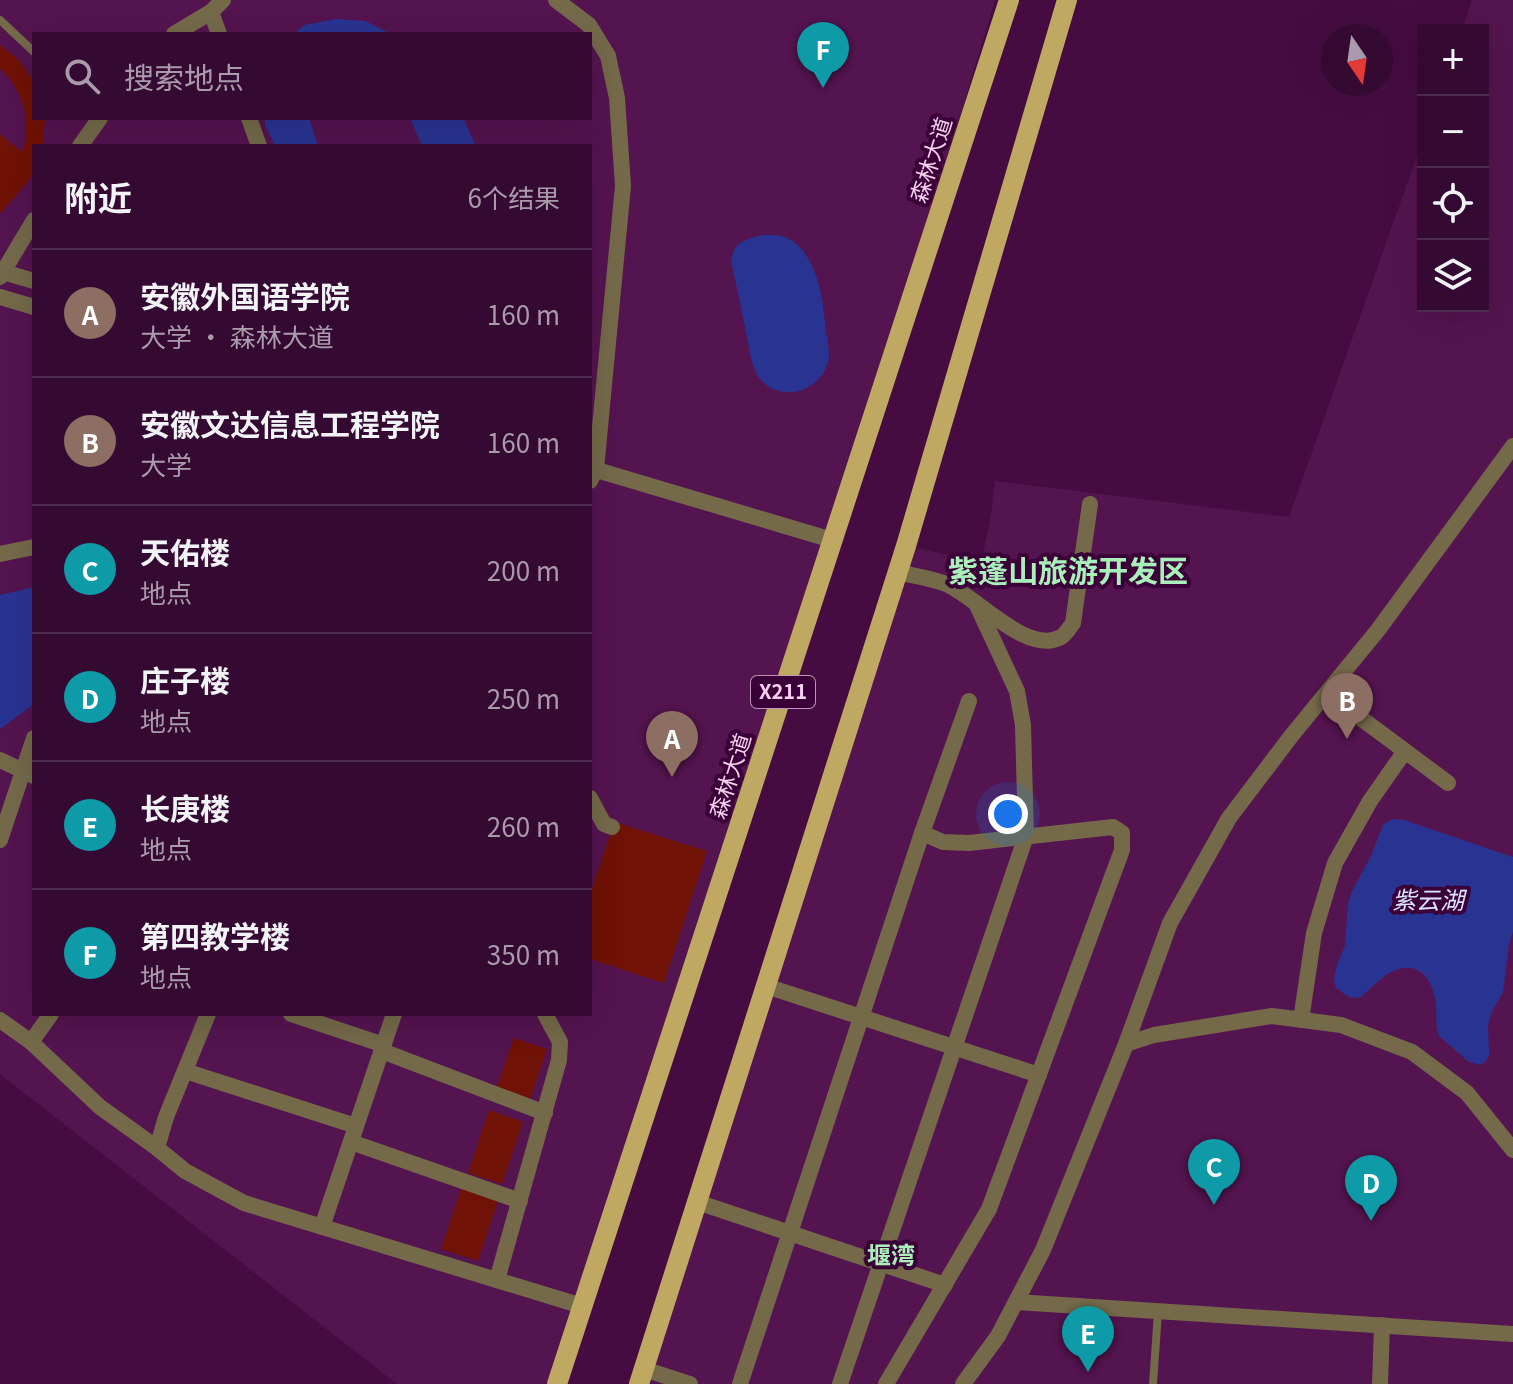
<!DOCTYPE html>
<html lang="zh">
<head>
<meta charset="utf-8">
<style>
  body { margin:0; font-family:Georgia,"Noto Sans SC",serif; background:#3c123a; color:#f1f3f6 }
  .controls { position:absolute; right:24px; top:24px; display:grid; overflow:hidden; border-radius:0px; box-shadow:0 8px 32px #0002 }
  .controls button { width:72px; height:72px; display:grid; place-items:center; padding:0; border:0; border-bottom:2px solid #4e2a4d; background:#340932; color:#f1f3f6; font:40px sans-serif }
  .compass { position:absolute; left:1321px; top:24px; width:72px; height:72px; border-radius:50%; background:#340932; box-shadow:0 8px 32px #0002; rotate:167deg }
  .you { position:absolute; left:1008px; top:814px; width:28px; height:28px; margin:-20px; border:6px solid #fff; border-radius:50%; background:#1a73e8; box-shadow:0 0 0 12px #1a73e833 }
  .badge { display:grid; place-items:center; width:52px; height:52px; border-radius:50%; background:#45d77a; color:#fff; font-size:26px; font-weight:700 }
  .pin { position:absolute; translate:-50% -66px; filter:drop-shadow(0 2px 4px #0008) }
  .pin::after { content:''; position:absolute; top:42px; width:28px; height:24px; background:inherit; clip-path:polygon(0 0,100% 0,50% 100%) }
  .list { margin:0; padding:0; list-style:none }
  h2 { display:flex; justify-content:space-between; align-items:center; height:104px; margin:0; padding:0 32px; font-size:34px }
  h2 small { font-size:26px; font-weight:400; color:#a99aac }
  .list li { display:grid; grid-template-columns:52px 1fr auto; gap:24px; align-items:center; box-sizing:border-box; height:128px; padding:0 32px; border-top:2px solid #4e2a4d }
  .list b { display:block; font-size:30px; white-space:nowrap }
  .list p { margin:0; font-size:26px; white-space:nowrap; color:#a99aac }
  .list em { font-size:26px; font-style:normal; color:#a99aac }
  .icon { flex:none; width:44px; height:44px; fill:none; stroke:currentColor; stroke-width:2; stroke-linecap:round; stroke-linejoin:round }
  .map { position:relative; flex:none; width:1513px; height:1384px; overflow:hidden }
  .search { position:absolute; background:#340932; box-shadow:0 8px 32px #0002; left:32px; top:32px; width:560px; height:88px; display:flex; align-items:center; gap:20px; box-sizing:border-box; padding:0 28px; border-radius:0px; color:#a99aac; font-size:30px }
  .panel { position:absolute; background:#340932; box-shadow:0 8px 32px #0002; left:32px; top:144px; width:560px; height:872px; border-radius:0px }
  .map>svg:first-child { display:block }
  .built { fill:#54144f; fill-rule:evenodd }
  .green { fill:#701205 }
  .water { fill:#293492 }
  .lines { fill:none; stroke-linecap:round; stroke-linejoin:round }
  .lane { stroke:#746949; stroke-width:8 }
  .street { stroke:#746949; stroke-width:16 }
  .primary { stroke:#bfa862; stroke-width:20 }
  .labels { text-anchor:middle; stroke-width:8; stroke-linejoin:round; paint-order:stroke }
  .shield { fill:#3b0037; stroke:#bc92b7; stroke-width:2 }
  .shield-label { font-size:20px; font-weight:bold; fill:#f4d1ee }
  .street-label { font-size:22px; fill:#f4d1ee; stroke:#3b0037 }
  .water-label { font-size:24px; font-style:italic; fill:#dae3fd; stroke:#3b0037 }
  .neighbourhood-label { font-size:24px; font-weight:bold; fill:#a9efba; stroke:#3b0037 }
  .district-label { font-size:30px; font-weight:bold; fill:#a9efba; stroke:#3b0037 }
</style>
</head>
<body>
<div class="map">
<svg width="1513" height="1384" viewBox="0 0 1513 1384">
  <rect width="100%" height="100%" fill="#460c42"/>
  <g class="built">
    <path d="M0,0H995L832,540L557,1384H397L0,1074ZM34,34H590V118H34ZM34,146H590V1014H34Z"/>
    <polygon points="1472,0 1513,0 1513,1384 639,1384 906,546 968,559 983,553 991,516 995,481 1289,517 1423,139 1423,306 1483,306 1483,30 1462,30"/>
  </g>
  <g class="green">
    <path d="M0,45L19,60L34,82V118H45L43,146H34V171L30,179L0,214V134L22,152C33,122 23,90 0,68Z"/>
    <polygon points="614,822 707,851 664,983 590,959 590,895"/>
    <polygon points="514,1038 547,1049 530,1099 497,1087"/>
    <polygon points="489,1110 523,1122 502,1184 468,1173"/>
    <polygon points="462,1186 499,1198 478,1261 441,1249"/>
  </g>
  <g class="water">
    <polygon points="336,19 365,21 391,34 294,34 304,25"/>
    <polygon points="265,118 309,118 318,146 275,146 265,125"/>
    <polygon points="410,118 463,118 476,146 422,146"/>
    <path d="M763,235C774,235 783,234 793,241C819,261 823,301 826,331C827,339 829,348 829,356C827,376 808,394 787,392C777,392 766,387 760,379C751,366 749,348 746,332C741,308 736,284 731,260C735,241 746,239 763,235Z"/>
    <polygon points="34,587 34,704 0,729 0,595"/>
    <path d="M1392,819L1404,820L1513,857V932L1509,943L1503,992L1491,1013L1488,1025L1489,1055L1486,1061L1481,1065L1469,1062L1439,1036C1434,1025 1438,1011 1435,999C1431,975 1415,960 1391,972C1380,978 1370,989 1361,997L1356,998L1349,997L1336,988L1334,981L1336,968L1345,945L1348,904L1352,891L1371,856L1383,825Z"/>
  </g>
  <g class="lines">
    <g class="lane">
      <polyline points="0,20 34,52"/>
      <polyline points="1153,1384 1158,1312"/>
    </g>
    <g class="street">
      <polyline points="556,0 589,25 608,56 617,98 623,186 596,469 590,481"/>
      <polyline points="211,12 219,34"/>
      <polyline points="174,34 211,12 223,0"/>
      <polyline points="249,118 259,146"/>
      <polyline points="80,146 100,118"/>
      <polyline points="3,272 34,281"/>
      <polyline points="0,277 34,220"/>
      <polyline points="0,297 34,307"/>
      <polyline points="590,468 832,540"/>
      <polyline points="0,554 34,547"/>
      <path d="M898,572C913,576 932,578 946,584C976,596 1027,656 1061,637C1065,635 1070,627 1073,623L1090,504"/>
      <polyline points="1327,693 1448,783"/>
      <polyline points="0,760 34,776"/>
      <polyline points="590,798 604,824 612,827"/>
      <polyline points="0,840 34,738"/>
      <polyline points="766,986 1039,1075"/>
      <polyline points="208,1014 166,1117 157,1148 185,1171 244,1203 582,1306"/>
      <polyline points="291,1014 384,1045"/>
      <polyline points="0,1020 31,1042 100,1107 157,1148"/>
      <polyline points="1301,1020 1314,933 1335,863 1370,801 1405,751"/>
      <polyline points="31,1042 51,1014"/>
      <polyline points="1126,1044 1154,1035 1272,1016 1341,1025 1412,1052 1467,1093 1513,1150"/>
      <polyline points="382,1051 545,1113"/>
      <polyline points="185,1071 356,1126"/>
      <polyline points="351,1142 520,1201"/>
      <polyline points="697,1202 945,1285"/>
      <polyline points="322,1227 394,1014"/>
      <polyline points="497,1280 559,1060 560,1042 545,1014"/>
      <polyline points="1016,1302 1513,1334"/>
      <polyline points="644,1369 690,1384"/>
      <polyline points="740,1384 922,833 969,701"/>
      <polyline points="840,1384 1026,836 1023,725 1017,691 976,603"/>
      <polyline points="886,1384 989,1209 1122,850 1122,833 1113,827 969,843 943,842 922,833"/>
      <polyline points="963,1384 998,1336 1043,1250 1126,1044 1170,923 1229,818 1292,735 1378,630 1513,446"/>
      <polyline points="1380,1384 1382,1325"/>
    </g>
    <g class="primary">
      <polyline points="557,1384 1009,0"/>
      <polyline points="639,1384 906,546 1067,0"/>
    </g>
  </g>
  <g class="labels">
    <rect class="shield" x="751" y="676" width="64" height="32" rx="6"/>
    <g class="shield-label">
      <text x="783" y="699">X211</text>
    </g>
    <g class="street-label">
      <text transform="translate(931 160) rotate(-72)" y="8">森林大道</text>
      <text transform="translate(730 776) rotate(-72)" y="8">森林大道</text>
    </g>
    <g class="water-label">
      <text x="1428" y="909">紫云湖</text>
    </g>
    <g class="neighbourhood-label">
      <text x="891" y="1264">堰湾</text>
    </g>
    <g class="district-label">
      <text x="1068" y="582">紫蓬山旅游开发区</text>
    </g>
  </g>
</svg>
<div class="controls">
<button>+</button>
<button>−</button>
<button><svg class="icon" aria-label="locate" viewBox="0 0 24 24"><circle cx="12" cy="12" r="6"/><path d="M12 2v4M12 18v4M2 12h4M18 12h4"/></svg></button>
<button><svg class="icon" aria-label="layers" viewBox="0 0 24 24"><path d="M12 4l9 5-9 5-9-5zM3 14l9 5 9-5"/></svg></button>
</div>
<svg class="compass" viewBox="-18 -18 36 36"><path d="M0-13l5 13h-10z" fill="#e53935"/><path d="M0 13l5-13h-10z" fill="#a99aac"/></svg>
<div class="you"></div>
<div class="pin badge" style="left:672px;top:777px;background:#8d6e63">A</div>
<div class="pin badge" style="left:1347px;top:739px;background:#8d6e63">B</div>
<div class="pin badge" style="left:1214px;top:1205px;background:#0f9aa8">C</div>
<div class="pin badge" style="left:1371px;top:1221px;background:#0f9aa8">D</div>
<div class="pin badge" style="left:1088px;top:1372px;background:#0f9aa8">E</div>
<div class="pin badge" style="left:823px;top:88px;background:#0f9aa8">F</div>
<div class="search"><svg class="icon" aria-label="search" viewBox="0 0 24 24"><circle cx="10" cy="10" r="6"/><path d="M15 15l6 6"/></svg>搜索地点</div>
<section class="panel">
<h2>附近<small>6个结果</small></h2>
<ul class="list">
<li><span class="badge" style="background:#8d6e63">A</span><div><b>安徽外国语学院</b><p>大学 · 森林大道</p></div><em>160 m</em></li>
<li><span class="badge" style="background:#8d6e63">B</span><div><b>安徽文达信息工程学院</b><p>大学</p></div><em>160 m</em></li>
<li><span class="badge" style="background:#0f9aa8">C</span><div><b>天佑楼</b><p>地点</p></div><em>200 m</em></li>
<li><span class="badge" style="background:#0f9aa8">D</span><div><b>庄子楼</b><p>地点</p></div><em>250 m</em></li>
<li><span class="badge" style="background:#0f9aa8">E</span><div><b>长庚楼</b><p>地点</p></div><em>260 m</em></li>
<li><span class="badge" style="background:#0f9aa8">F</span><div><b>第四教学楼</b><p>地点</p></div><em>350 m</em></li>
</ul>
</section>
</div>
</body>
</html>
